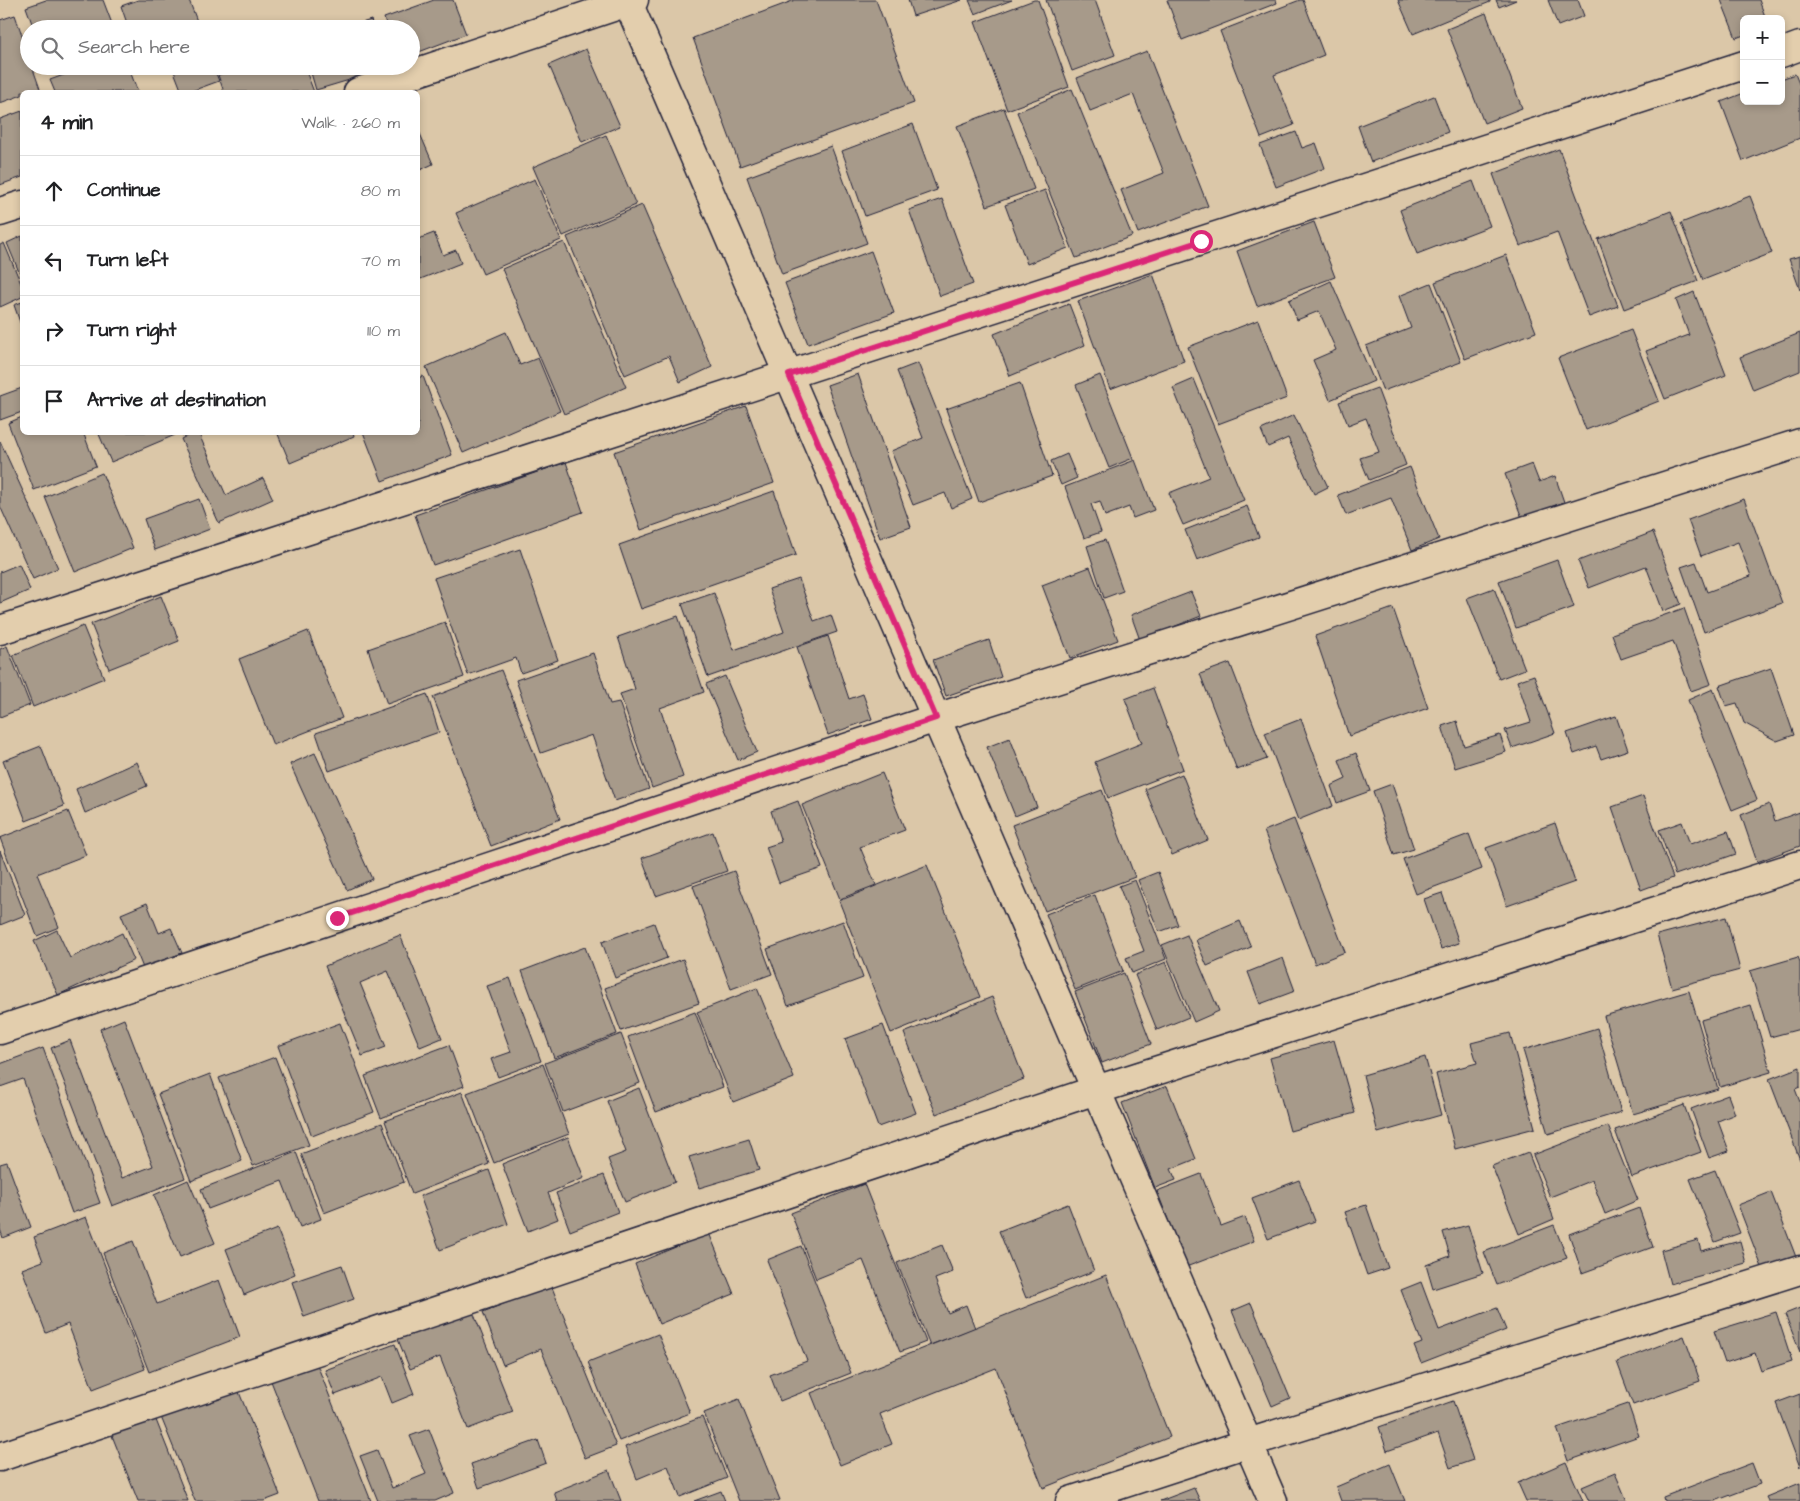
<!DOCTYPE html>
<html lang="en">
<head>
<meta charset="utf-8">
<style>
  body { margin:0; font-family:"Architects Daughter",sans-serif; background:#f2f2f2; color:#202124 }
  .controls { position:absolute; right:15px; top:15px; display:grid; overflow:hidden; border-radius:8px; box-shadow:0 2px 8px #0003 }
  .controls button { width:45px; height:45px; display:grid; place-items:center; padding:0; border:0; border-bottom:1px solid #e0e0e0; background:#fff; color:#202124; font:25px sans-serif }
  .stop { position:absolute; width:15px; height:15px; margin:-11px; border:4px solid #db2777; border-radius:50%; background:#fff }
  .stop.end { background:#db2777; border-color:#fff; box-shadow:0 1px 5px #0008 }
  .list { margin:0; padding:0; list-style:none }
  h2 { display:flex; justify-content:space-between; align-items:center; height:65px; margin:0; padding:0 20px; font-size:21px }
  h2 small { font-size:16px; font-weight:400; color:#757577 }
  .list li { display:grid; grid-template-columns:32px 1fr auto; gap:15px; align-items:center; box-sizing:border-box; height:70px; padding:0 20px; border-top:1px solid #e0e0e0 }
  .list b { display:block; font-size:19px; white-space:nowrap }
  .list em { font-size:16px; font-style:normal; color:#757577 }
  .icon { flex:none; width:28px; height:28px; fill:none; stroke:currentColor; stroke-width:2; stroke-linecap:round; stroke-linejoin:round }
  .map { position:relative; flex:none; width:1800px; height:1501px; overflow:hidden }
  .search { position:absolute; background:#fff; box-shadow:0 2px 8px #0003; left:20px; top:20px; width:400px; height:55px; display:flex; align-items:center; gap:12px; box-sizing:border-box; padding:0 18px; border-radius:28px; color:#757577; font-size:19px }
  .panel { position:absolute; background:#fff; box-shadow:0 2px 8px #0003; left:20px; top:90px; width:400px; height:345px; border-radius:8px }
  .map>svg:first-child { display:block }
  .building { fill:#a79a8a; stroke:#22223b }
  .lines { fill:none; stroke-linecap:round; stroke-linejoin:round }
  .minor-casing { stroke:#22223b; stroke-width:31 }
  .minor { stroke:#e3cead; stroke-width:28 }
  .route { stroke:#db2777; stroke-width:6 }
</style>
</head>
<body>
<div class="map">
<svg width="1800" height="1501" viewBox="0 0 1800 1501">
  <rect width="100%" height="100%" fill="#dbc7a8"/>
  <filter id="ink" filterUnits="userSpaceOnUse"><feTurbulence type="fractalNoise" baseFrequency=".02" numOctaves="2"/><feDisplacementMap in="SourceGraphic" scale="10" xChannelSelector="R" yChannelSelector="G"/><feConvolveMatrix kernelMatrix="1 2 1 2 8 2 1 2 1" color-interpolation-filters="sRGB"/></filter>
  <g filter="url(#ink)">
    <g class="building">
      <polygon points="46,0 103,0 114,29 34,29 26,7"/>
      <polygon points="138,0 189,0 200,29 129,29 121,6"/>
      <polygon points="434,0 453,0 466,34 411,55 411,29 388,29 384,18"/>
      <polygon points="795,0 876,0 914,103 740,166 693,38"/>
      <polygon points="908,0 962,0 913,16"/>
      <polygon points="969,0 1012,0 975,14"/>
      <polygon points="1034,0 1038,0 1069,87 1007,110 975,22"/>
      <polygon points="1046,0 1095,0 1115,55 1072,71"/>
      <polygon points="1167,0 1276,0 1277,3 1182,40"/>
      <polygon points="1300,0 1303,0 1324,55 1274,75 1294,125 1261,138 1220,31"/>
      <polygon points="1398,0 1490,0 1490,2 1413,34"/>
      <polygon points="1496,0 1516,0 1499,7"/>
      <polygon points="1548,0 1578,0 1584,16 1558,26"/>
      <polygon points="1721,0 1759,0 1766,19 1744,19 1744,35 1736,38"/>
      <polygon points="1486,13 1522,108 1484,123 1447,29"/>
      <polygon points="15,15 29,55 29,66 32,66 40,89 31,92 22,92 22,95 0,103 0,20"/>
      <polygon points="371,20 374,29 342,29"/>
      <polygon points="586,49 620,126 582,142 549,65"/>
      <polygon points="1147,51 1208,206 1138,233 1121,190 1164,173 1133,94 1090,111 1077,78"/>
      <polygon points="48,66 68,66 50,73"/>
      <polygon points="88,66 128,66 138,92 55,92 50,80"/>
      <polygon points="172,66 213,66 219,81 189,92 182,92"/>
      <polygon points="242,66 304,66 314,92 224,92 218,75"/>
      <polygon points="309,66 385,66 386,69 316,90"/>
      <polygon points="1795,74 1800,86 1800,138 1743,161 1721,102 1744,93 1744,101 1781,101 1781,79"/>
      <polygon points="1072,89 1132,236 1076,258 1017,112"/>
      <polygon points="1434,96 1448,132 1371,162 1358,126"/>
      <polygon points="1004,108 1034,189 987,206 957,126"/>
      <polygon points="22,111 22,177 0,185 0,119"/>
      <polygon points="913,124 937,190 865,216 842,151"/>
      <polygon points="418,129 433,164 418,171"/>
      <polygon points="1296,132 1302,148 1316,143 1325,168 1276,187 1260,145"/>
      <polygon points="606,135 636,205 563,236 533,167"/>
      <polygon points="831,146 867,243 782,274 747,177"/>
      <polygon points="1559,149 1618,306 1589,317 1557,232 1520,246 1493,174"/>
      <polygon points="535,179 561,240 483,274 456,213"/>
      <polygon points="1473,181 1490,226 1417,254 1400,210"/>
      <polygon points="1045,190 1068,248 1027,264 1005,205"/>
      <polygon points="1750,196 1772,253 1703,280 1681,223"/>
      <polygon points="942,199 973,284 940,296 909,210"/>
      <polygon points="642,205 712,367 680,382 669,356 625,375 567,237"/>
      <polygon points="1671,211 1698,281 1624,309 1598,239"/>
      <polygon points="1314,222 1335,277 1257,306 1237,251"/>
      <polygon points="434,233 443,255 456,250 461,263 418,280 418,239"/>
      <polygon points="22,236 22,279 7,243"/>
      <polygon points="564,242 626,387 564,414 502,269"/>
      <polygon points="4,243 22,286 22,297 0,307 0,245"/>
      <polygon points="871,251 894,313 808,344 785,283"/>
      <polygon points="1506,255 1536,332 1465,359 1435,282"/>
      <polygon points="1800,256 1800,290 1789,259"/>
      <polygon points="1153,274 1184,361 1110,389 1078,301"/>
      <polygon points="1331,281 1374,381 1330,400 1313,360 1336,350 1319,311 1297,320 1289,300"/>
      <polygon points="1431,283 1461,362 1383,391 1366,346 1411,328 1399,296"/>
      <polygon points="1694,292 1726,375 1665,399 1646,351 1689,335 1676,300"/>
      <polygon points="22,302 22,328 14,305"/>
      <polygon points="1069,304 1085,345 1010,376 994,334"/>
      <polygon points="1258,320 1287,398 1218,424 1188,347"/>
      <polygon points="1631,330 1659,401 1586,430 1558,358"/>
      <polygon points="506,332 520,365 538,358 560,411 463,453 426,367"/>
      <polygon points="1800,333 1800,371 1753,390 1740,357"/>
      <polygon points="918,363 972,499 951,508 945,493 913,505 891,451 923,438 897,371"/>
      <polygon points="858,374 911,527 880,538 827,385"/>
      <polygon points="1100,375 1133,458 1109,468 1076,385"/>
      <polygon points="423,376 452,455 382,481 363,432 418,432 418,378"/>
      <polygon points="1194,379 1244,500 1183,525 1169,493 1209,477 1173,388"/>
      <polygon points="1020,383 1052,476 979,502 946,409"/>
      <polygon points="22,388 22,412 0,420 0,396"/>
      <polygon points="1377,388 1406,465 1369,480 1360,458 1379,452 1366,418 1348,425 1339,402"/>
      <polygon points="746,406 774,483 641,530 614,452"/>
      <polygon points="1294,415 1328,487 1314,494 1288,438 1268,447 1261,430"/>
      <polygon points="22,417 22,432 83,432 96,466 34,490 8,423"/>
      <polygon points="98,432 174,432 175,435 111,462"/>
      <polygon points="194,432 198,432 226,495 263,478 273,499 219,523 181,439"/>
      <polygon points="277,432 353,432 354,436 290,463"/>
      <polygon points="0,441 58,568 33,579 0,506"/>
      <polygon points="1067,454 1077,478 1061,485 1051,461"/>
      <polygon points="1135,460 1154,510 1133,518 1129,507 1105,516 1100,501 1091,504 1101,532 1084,538 1065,487"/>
      <polygon points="566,462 583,512 433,565 415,515"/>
      <polygon points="1532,464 1539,482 1555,476 1564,502 1522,518 1505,474"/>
      <polygon points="1410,467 1439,539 1412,550 1391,498 1346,515 1338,495"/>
      <polygon points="102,473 133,548 75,572 45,497"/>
      <polygon points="774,491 796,555 641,609 619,545"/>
      <polygon points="199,499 210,529 155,550 144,519"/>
      <polygon points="1744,499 1782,603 1704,632 1681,567 1696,562 1707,592 1751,576 1738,542 1701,556 1688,520"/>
      <polygon points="1247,506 1259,537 1197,560 1185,530"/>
      <polygon points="1653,532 1681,604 1663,611 1646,566 1589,588 1578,561"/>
      <polygon points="1105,540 1123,591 1104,598 1087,546"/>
      <polygon points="520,549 558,660 521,673 516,658 468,675 434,578"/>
      <polygon points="1557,560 1574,607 1516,628 1499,581"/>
      <polygon points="19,564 30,590 0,603 0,572"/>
      <polygon points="1090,567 1118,640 1070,658 1042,585"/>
      <polygon points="799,579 814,621 831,615 837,632 708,677 682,604 714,593 734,650 784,632 769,589"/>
      <polygon points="1494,588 1525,669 1499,679 1467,598"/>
      <polygon points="1191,592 1201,616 1140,640 1131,615"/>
      <polygon points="161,596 179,641 109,669 91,624"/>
      <polygon points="1393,608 1428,708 1349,736 1315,636"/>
      <polygon points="1684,608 1711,684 1691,691 1673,641 1621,659 1612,634"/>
      <polygon points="678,616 704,692 660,708 683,777 652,788 620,694 635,689 618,637"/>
      <polygon points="445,622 464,677 387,704 368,649"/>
      <polygon points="83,626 104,678 33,707 13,655"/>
      <polygon points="308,631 342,718 273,745 239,659"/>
      <polygon points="828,636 849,699 863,694 872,719 828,735 797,647"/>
      <polygon points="989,640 1001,677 946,696 933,660"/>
      <polygon points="7,646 30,705 0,717 0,649"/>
      <polygon points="593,653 610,704 619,702 649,789 615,801 592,735 541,753 516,680"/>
      <polygon points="1230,663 1267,759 1237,770 1200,674"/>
      <polygon points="1771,668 1794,735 1777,741 1744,723 1737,703 1726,706 1719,686"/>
      <polygon points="501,670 560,819 491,846 433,697"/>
      <polygon points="1534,675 1555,733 1512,748 1505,730 1531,722 1517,681"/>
      <polygon points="725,676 757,752 738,760 706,684"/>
      <polygon points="1153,688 1183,769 1108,798 1095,762 1142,743 1125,699"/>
      <polygon points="1713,689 1757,800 1732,810 1688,700"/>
      <polygon points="427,694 439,732 329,771 316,733"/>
      <polygon points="1616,716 1628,750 1601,759 1596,746 1574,754 1567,733"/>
      <polygon points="1301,719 1333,806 1298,820 1265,733"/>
      <polygon points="1457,721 1464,746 1500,735 1506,752 1455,768 1442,726"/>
      <polygon points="1010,738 1037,807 1015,816 987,747"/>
      <polygon points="41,746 64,806 26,821 3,761"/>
      <polygon points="315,753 372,879 347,890 290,764"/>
      <polygon points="1356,753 1370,791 1337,803 1331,786 1346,779 1339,760"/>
      <polygon points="137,762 147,786 85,813 76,789"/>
      <polygon points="882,773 905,830 860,847 876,885 840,899 802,805"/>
      <polygon points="1182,774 1208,840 1172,855 1145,789"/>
      <polygon points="1392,784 1414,849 1394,855 1373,791"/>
      <polygon points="1102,790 1135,877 1045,911 1012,825"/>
      <polygon points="1643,796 1673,878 1641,890 1612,807"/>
      <polygon points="798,801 822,868 779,883 766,847 781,842 771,811"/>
      <polygon points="1769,804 1775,821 1800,812 1800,846 1757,862 1741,815"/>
      <polygon points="68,811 86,855 37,874 59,927 37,936 0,838"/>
      <polygon points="1294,819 1345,952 1315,964 1264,831"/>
      <polygon points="1682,822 1690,844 1728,831 1736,854 1675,875 1659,830"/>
      <polygon points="1555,823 1575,882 1507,906 1486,848"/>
      <polygon points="713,832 727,871 656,896 642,858"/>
      <polygon points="1469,834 1482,869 1416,894 1403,859"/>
      <polygon points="0,851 25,915 0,925"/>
      <polygon points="927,865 980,997 891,1033 839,901"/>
      <polygon points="734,871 772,974 731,989 693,886"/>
      <polygon points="1158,872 1178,925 1159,932 1138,880"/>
      <polygon points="1135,880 1166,959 1132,973 1126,958 1144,951 1119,886"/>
      <polygon points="1442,893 1459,943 1441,949 1424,899"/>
      <polygon points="1095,895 1123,971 1075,990 1046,914"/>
      <polygon points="147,903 159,933 171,928 182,953 143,968 121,914"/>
      <polygon points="1726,917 1740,970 1672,988 1657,935"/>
      <polygon points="843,921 863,978 788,1006 767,949"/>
      <polygon points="1240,921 1251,947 1207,966 1196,940"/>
      <polygon points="654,923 667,958 615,978 602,942"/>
      <polygon points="57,930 70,958 122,933 134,960 58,995 34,941"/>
      <polygon points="400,935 442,1038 420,1047 388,971 360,983 386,1047 362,1056 325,966"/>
      <polygon points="1187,935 1219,1011 1194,1022 1162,945"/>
      <polygon points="585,947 617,1034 554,1058 522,971"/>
      <polygon points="1798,957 1800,962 1800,1029 1770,1037 1750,971"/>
      <polygon points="1283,958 1295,991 1260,1004 1248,972"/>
      <polygon points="683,959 699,1003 621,1031 605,988"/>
      <polygon points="1166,962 1189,1017 1157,1030 1135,975"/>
      <polygon points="1124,973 1151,1044 1102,1063 1075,992"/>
      <polygon points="510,978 541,1061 498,1077 491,1059 511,1052 487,986"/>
      <polygon points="757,988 794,1078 733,1102 697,1012"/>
      <polygon points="1689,991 1718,1089 1633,1114 1604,1016"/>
      <polygon points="992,997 1024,1079 936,1114 904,1033"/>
      <polygon points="1751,1005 1771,1072 1720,1087 1701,1020"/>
      <polygon points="695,1012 723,1087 656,1112 628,1037"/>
      <polygon points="124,1019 185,1178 112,1206 51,1048 70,1040 122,1178 153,1166 100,1029"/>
      <polygon points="340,1023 374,1112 312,1136 278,1046"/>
      <polygon points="883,1025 916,1113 878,1127 845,1039"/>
      <polygon points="1597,1028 1621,1112 1548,1134 1523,1050"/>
      <polygon points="1510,1033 1535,1128 1455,1149 1436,1074 1477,1063 1471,1043"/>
      <polygon points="621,1034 640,1083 563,1112 545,1063"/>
      <polygon points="1334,1040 1355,1113 1290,1131 1270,1058"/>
      <polygon points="449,1045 464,1086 381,1118 365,1076"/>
      <polygon points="43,1048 100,1203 72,1213 23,1079 0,1087 0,1064"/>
      <polygon points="275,1057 309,1145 253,1166 219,1078"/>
      <polygon points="1425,1057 1441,1115 1378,1133 1363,1075"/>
      <polygon points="543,1064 569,1134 494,1163 467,1093"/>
      <polygon points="1800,1067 1800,1087 1795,1089 1800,1102 1800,1160 1769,1079"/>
      <polygon points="210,1074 242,1161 191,1181 158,1094"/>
      <polygon points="1167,1086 1196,1159 1171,1169 1176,1180 1155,1188 1122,1103"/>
      <polygon points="639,1088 675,1182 625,1202 608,1159 626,1152 607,1101"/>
      <polygon points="462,1092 489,1164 412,1194 385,1121"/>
      <polygon points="1728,1095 1735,1114 1718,1121 1729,1151 1709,1158 1691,1109"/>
      <polygon points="1684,1105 1701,1152 1632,1177 1615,1130"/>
      <polygon points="382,1123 404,1182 324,1213 301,1154"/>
      <polygon points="1608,1126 1638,1200 1605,1214 1592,1180 1550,1197 1533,1155"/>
      <polygon points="568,1137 584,1178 548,1193 558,1219 528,1231 502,1164"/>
      <polygon points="749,1139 759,1170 699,1188 689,1157"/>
      <polygon points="296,1152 321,1219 300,1227 282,1181 208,1209 201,1189"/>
      <polygon points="1528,1152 1554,1219 1519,1234 1492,1166"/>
      <polygon points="7,1162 31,1227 3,1238 0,1229 0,1164"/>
      <polygon points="489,1170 508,1224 440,1250 420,1196"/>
      <polygon points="1715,1170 1740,1233 1715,1242 1690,1179"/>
      <polygon points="1201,1174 1221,1226 1245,1217 1254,1241 1186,1267 1157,1191"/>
      <polygon points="604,1175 618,1212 570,1231 556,1193"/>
      <polygon points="188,1180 215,1243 180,1257 154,1195"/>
      <polygon points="1299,1180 1315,1221 1268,1239 1252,1198"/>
      <polygon points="864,1184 926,1342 900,1352 863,1260 816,1279 791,1213"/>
      <polygon points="1771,1192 1796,1257 1763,1270 1738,1205"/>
      <polygon points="1068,1204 1094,1271 1026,1298 999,1231"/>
      <polygon points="1366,1205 1388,1268 1367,1275 1345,1212"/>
      <polygon points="1639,1208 1653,1247 1582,1273 1569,1234"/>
      <polygon points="86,1217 145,1369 93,1389 68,1324 46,1333 22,1269 43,1261 34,1237"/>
      <polygon points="1468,1225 1483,1273 1433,1289 1426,1265 1450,1256 1443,1232"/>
      <polygon points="1554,1225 1567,1258 1497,1285 1484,1252"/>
      <polygon points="277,1229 295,1274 244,1295 226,1249"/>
      <polygon points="709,1233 734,1294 659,1324 635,1264"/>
      <polygon points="1698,1240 1701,1251 1740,1241 1746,1263 1670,1284 1661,1250"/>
      <polygon points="133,1241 157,1304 219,1280 240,1337 149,1372 103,1253"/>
      <polygon points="942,1245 953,1272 935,1279 948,1313 966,1305 975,1328 930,1345 897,1263"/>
      <polygon points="801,1246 851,1373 780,1401 770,1375 807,1361 767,1260"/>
      <polygon points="342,1265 354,1299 304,1317 292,1282"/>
      <polygon points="1106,1275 1170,1437 1043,1488 996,1368 880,1414 892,1444 840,1465 811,1393"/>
      <polygon points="1421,1282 1439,1330 1497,1308 1506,1330 1421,1363 1414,1346 1422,1343 1401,1290"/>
      <polygon points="551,1285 616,1446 585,1458 541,1349 503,1365 483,1312"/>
      <polygon points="1251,1303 1290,1398 1272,1406 1232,1311"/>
      <polygon points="471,1307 513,1412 468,1429 440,1357 410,1369 397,1337"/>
      <polygon points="1800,1308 1800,1352 1785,1314"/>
      <polygon points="1776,1312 1792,1361 1761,1371 1755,1353 1725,1363 1714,1331"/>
      <polygon points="658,1334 690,1413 619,1441 588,1362"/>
      <polygon points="1684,1336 1700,1381 1633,1405 1617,1362"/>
      <polygon points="395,1344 414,1394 392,1403 382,1377 335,1395 325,1370"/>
      <polygon points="316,1362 371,1501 318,1501 271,1381"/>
      <polygon points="237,1387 280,1495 264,1501 195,1501 161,1417"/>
      <polygon points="1800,1394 1800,1467 1776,1403"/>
      <polygon points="739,1399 780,1500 776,1501 739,1501 704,1413"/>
      <polygon points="1453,1401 1473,1460 1450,1468 1438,1433 1387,1451 1379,1427"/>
      <polygon points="1628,1404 1639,1436 1568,1461 1557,1428"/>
      <polygon points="154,1415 188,1501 138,1501 111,1433"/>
      <polygon points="702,1417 727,1478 680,1497 668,1466 637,1479 625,1447"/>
      <polygon points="429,1429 454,1493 435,1501 378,1501 360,1456 377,1450 392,1488 426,1474 410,1436"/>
      <polygon points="538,1440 546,1463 479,1488 471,1464"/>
      <polygon points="1566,1462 1583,1501 1526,1501 1518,1483"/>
      <polygon points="1752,1463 1760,1484 1715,1501 1664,1501 1663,1497"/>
      <polygon points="1390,1464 1405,1501 1341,1501 1336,1487"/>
      <polygon points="609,1470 621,1501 557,1501 554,1492"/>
      <polygon points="1615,1473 1627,1501 1589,1501 1582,1487"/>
      <polygon points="1800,1483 1800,1501 1768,1501 1766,1497"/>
      <polygon points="1194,1488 1200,1501 1160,1501"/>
      <polygon points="721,1491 725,1501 694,1501"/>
    </g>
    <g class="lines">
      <g class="minor-casing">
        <g id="minor">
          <polyline points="627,0 1273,1501"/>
          <polyline points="1781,53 1800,46"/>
          <polyline points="358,92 634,0"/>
          <polyline points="0,212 22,205"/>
          <polyline points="0,630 1744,65"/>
          <polyline points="0,1030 936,718 1800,443"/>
          <polyline points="0,1457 1096,1090 1800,865"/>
          <polyline points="1070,1501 1248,1443 1800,1270"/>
        </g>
      </g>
      <use href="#minor" class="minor"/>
    </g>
  </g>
  <g class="lines" filter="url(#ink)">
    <polyline class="route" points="337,918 936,718 789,375 1201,241"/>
  </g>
</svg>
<div class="controls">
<button>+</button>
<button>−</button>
</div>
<div class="stop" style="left:1201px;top:241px"></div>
<div class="stop end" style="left:337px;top:918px"></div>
<div class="search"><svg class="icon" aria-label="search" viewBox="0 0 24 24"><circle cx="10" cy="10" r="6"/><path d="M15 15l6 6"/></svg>Search here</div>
<section class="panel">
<h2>4 min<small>Walk · 260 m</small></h2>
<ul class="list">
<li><svg class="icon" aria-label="ahead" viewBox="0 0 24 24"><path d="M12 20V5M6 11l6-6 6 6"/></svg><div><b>Continue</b></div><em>80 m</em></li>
<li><svg class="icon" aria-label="left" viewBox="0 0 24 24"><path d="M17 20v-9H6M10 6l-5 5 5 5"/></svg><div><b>Turn left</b></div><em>70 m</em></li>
<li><svg class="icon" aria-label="right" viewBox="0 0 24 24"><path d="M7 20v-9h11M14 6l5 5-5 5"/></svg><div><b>Turn right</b></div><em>110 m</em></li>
<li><svg class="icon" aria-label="arrive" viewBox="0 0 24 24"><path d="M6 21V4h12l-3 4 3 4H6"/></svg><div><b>Arrive at destination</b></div></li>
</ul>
</section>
</div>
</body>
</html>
